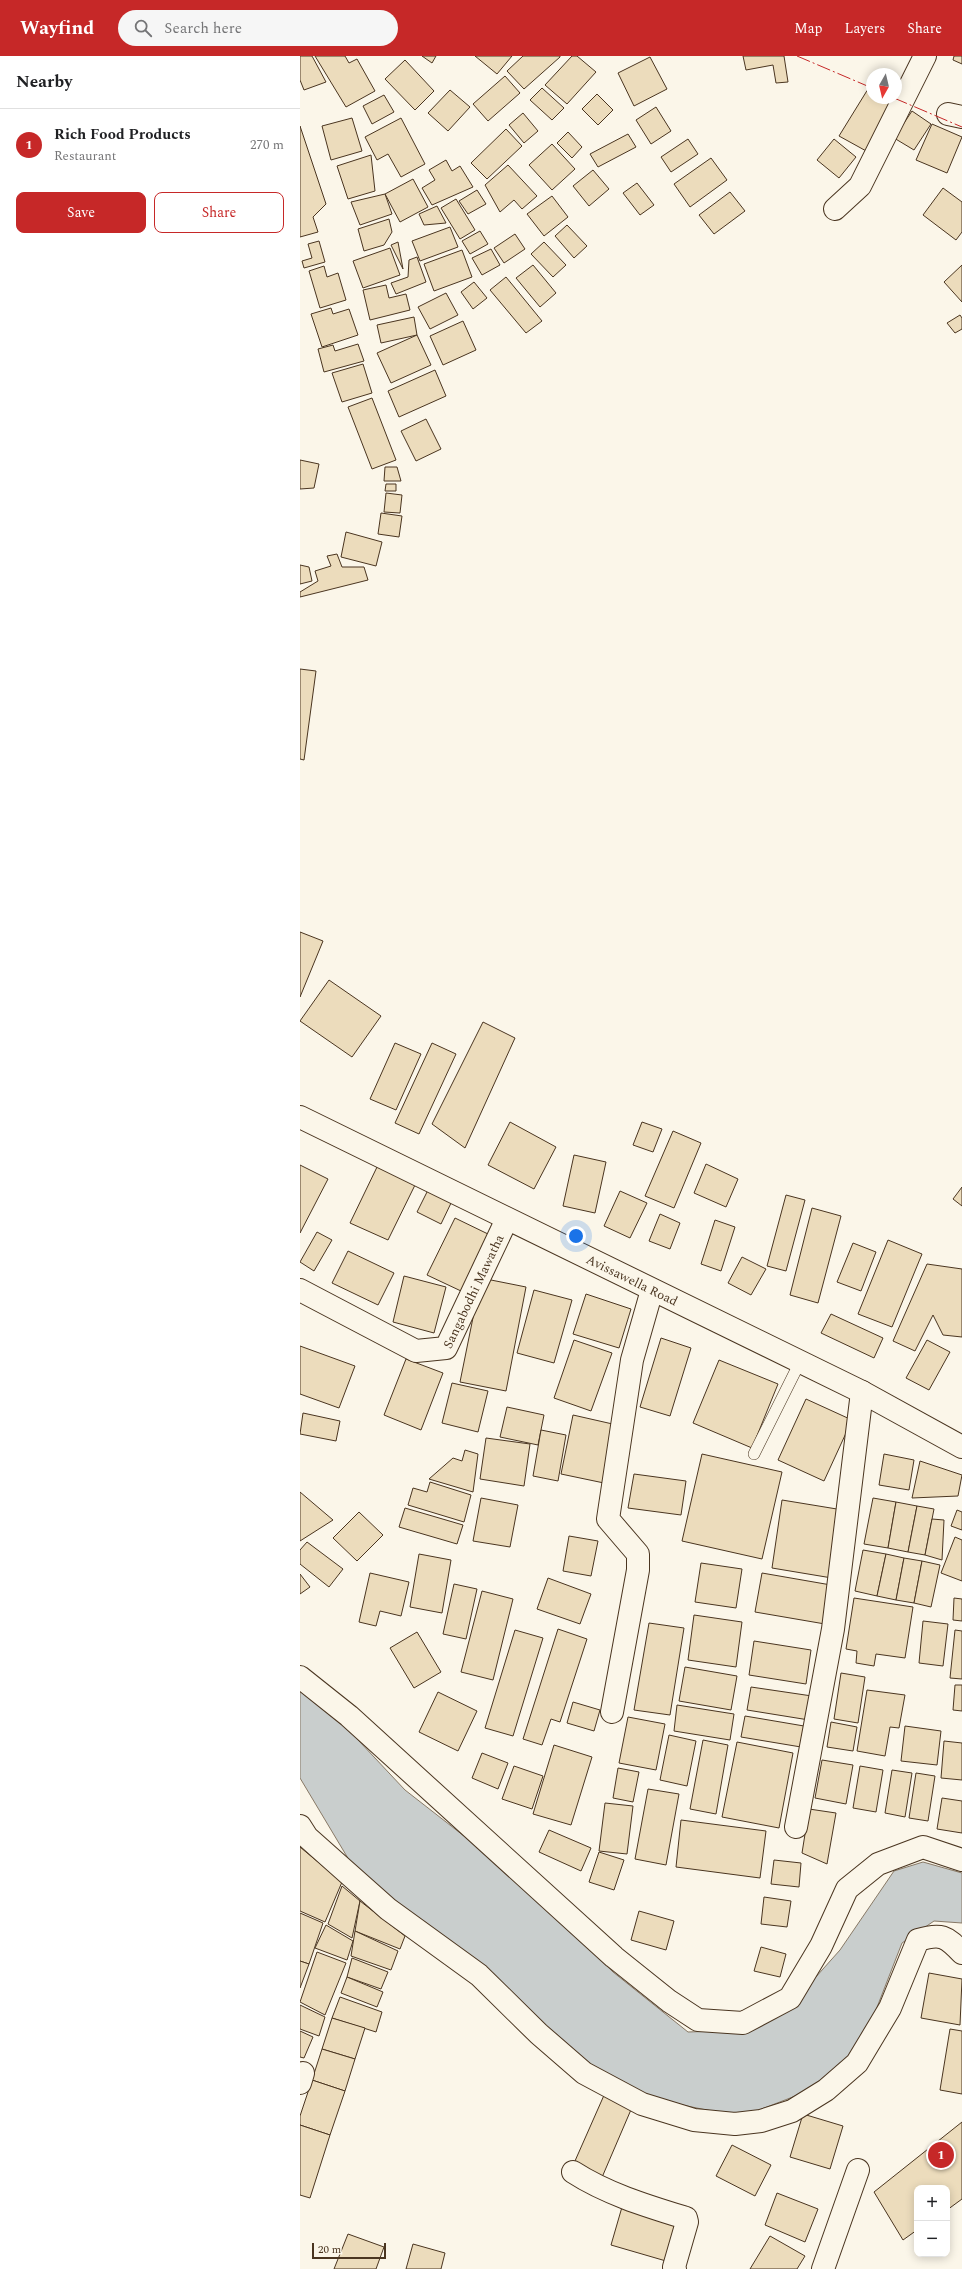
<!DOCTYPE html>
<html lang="en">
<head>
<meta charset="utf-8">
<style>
  body { margin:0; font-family:Spectral,serif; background:#f6f6f6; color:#202124 }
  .controls { position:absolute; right:12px; bottom:12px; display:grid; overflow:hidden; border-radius:8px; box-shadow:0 2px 10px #0003 }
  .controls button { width:36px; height:36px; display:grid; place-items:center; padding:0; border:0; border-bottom:1px solid #e0e0e0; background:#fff; color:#202124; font:20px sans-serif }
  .compass { position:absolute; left:566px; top:12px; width:36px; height:36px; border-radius:50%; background:#fff; box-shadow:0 2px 10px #0003; rotate:188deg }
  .scale { position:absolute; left:12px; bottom:10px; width:74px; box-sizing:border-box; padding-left:4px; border:2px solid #4a3520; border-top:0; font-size:11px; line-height:14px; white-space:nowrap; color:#4a3520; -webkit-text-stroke:3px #fbf6e9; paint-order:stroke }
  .you { position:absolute; left:276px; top:1180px; width:14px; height:14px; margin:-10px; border:3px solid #fff; border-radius:50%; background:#1a73e8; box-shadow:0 0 0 6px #1a73e833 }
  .badge { display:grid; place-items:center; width:26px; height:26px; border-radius:50%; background:#c62828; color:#fff; font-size:13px; font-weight:700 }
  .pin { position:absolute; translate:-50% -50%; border:2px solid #fff; box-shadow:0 1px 4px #0006 }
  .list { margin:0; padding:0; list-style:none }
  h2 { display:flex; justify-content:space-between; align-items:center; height:52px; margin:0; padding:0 16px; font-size:17px }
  h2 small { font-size:13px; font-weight:400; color:#757577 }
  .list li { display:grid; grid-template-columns:26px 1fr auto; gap:12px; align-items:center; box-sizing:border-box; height:72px; padding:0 16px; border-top:1px solid #e0e0e0 }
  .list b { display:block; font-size:15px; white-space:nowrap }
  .list p { margin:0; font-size:13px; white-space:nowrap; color:#757577 }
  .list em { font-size:13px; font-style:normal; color:#757577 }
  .actions { display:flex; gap:8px; padding:12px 16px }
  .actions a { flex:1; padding:9px 0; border:1px solid #c62828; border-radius:8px; text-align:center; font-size:14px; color:#c62828 }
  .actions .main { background:#c62828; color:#fff }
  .icon { flex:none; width:22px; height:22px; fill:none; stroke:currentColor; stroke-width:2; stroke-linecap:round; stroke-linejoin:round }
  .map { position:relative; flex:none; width:662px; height:2213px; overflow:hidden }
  header { display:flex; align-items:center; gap:24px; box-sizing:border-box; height:56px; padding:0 20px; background:#c62828; color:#fff }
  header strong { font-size:19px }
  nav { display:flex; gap:22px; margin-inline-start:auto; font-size:14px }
  .search { width:280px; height:36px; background:#f6f6f6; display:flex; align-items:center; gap:10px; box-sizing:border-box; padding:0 14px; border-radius:22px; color:#757577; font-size:15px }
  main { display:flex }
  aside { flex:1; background:#fff }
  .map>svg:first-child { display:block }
  .water { fill:#c9cecd; stroke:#887966 }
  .building { fill:#ecdcbc; stroke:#4a3520 }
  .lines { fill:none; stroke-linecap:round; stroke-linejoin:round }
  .lane-casing { stroke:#4a3520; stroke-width:12 }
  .street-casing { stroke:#4a3520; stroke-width:24 }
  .primary-casing { stroke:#4a3520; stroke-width:24 }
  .lane { stroke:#fbf6e9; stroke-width:11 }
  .street { stroke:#fbf6e9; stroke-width:22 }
  .primary { stroke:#fbf6e9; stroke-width:22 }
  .power { stroke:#c62828; stroke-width:1; stroke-dasharray:14 3 2 3; stroke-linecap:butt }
  .labels { text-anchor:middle; stroke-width:3; stroke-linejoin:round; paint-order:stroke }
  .street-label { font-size:13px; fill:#4a3520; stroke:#fbf6e9 }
</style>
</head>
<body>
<header>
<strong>Wayfind</strong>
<div class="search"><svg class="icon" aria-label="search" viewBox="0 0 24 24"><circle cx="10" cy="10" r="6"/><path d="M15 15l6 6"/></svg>Search here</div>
<nav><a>Map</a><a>Layers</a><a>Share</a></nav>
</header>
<main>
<aside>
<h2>Nearby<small></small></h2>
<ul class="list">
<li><span class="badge">1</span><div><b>Rich Food Products</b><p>Restaurant</p></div><em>270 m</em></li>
</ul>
<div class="actions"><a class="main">Save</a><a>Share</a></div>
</aside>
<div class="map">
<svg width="662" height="2213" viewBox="0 0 662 2213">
  <rect width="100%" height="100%" fill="#fbf6e9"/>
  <polygon class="water" points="0,1628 29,1653 105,1734 214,1819 313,1916 388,1976 447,1974 489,1951 540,1894 594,1815 623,1806 662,1817 662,1867 634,1865 602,1887 560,1995 516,2032 441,2061 343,2041 259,1988 58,1819 0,1722"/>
  <g class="building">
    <polygon points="0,0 12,0 26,26 4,34 0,24"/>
    <polygon points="15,0 45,0 49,7 57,3 75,35 46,51"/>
    <polygon points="122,0 136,0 132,7"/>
    <polygon points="175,0 212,0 197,18"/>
    <polygon points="223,0 260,0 260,1 224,33 207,15"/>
    <polygon points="272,0 277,0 296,16 267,48 245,29"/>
    <polygon points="443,0 484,0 488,26 476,27 473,9 446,14"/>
    <polygon points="654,0 662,0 662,8 653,4"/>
    <polygon points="350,1 367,33 334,50 318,17"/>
    <polygon points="105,4 134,35 115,54 85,23"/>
    <polygon points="205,20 220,37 188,65 173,48"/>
    <polygon points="242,32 264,52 252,64 230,44"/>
    <polygon points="568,33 572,35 572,42 584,42 596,49 568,96 539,80"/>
    <polygon points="150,34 170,51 148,75 128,57"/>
    <polygon points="297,38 313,54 298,69 282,53"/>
    <polygon points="84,39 94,56 72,68 63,50"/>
    <polygon points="356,51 371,75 351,88 336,64"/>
    <polygon points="612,55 631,68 614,94 594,82"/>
    <polygon points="223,57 238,75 224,87 209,69"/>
    <polygon points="52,62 62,95 31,104 22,70"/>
    <polygon points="101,62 125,108 101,121 88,98 77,104 65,81"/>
    <polygon points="632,68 662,81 647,117 616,104"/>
    <polygon points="0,70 26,148 13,161 18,176 0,181"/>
    <polygon points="206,73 222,90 187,123 171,107"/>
    <polygon points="268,76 282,91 272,102 257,87"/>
    <polygon points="328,78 336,91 298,111 290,98"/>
    <polygon points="388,83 398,98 371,116 361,101"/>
    <polygon points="534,83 556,101 539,122 517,104"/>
    <polygon points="252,88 275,113 252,134 229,109"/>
    <polygon points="71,99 75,135 48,143 37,110"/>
    <polygon points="411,102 427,124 390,151 374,128"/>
    <polygon points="146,104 152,115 160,110 173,131 132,149 122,132 135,124 129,114"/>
    <polygon points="208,109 237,140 222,153 214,144 200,156 185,129"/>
    <polygon points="293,114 309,133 289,150 273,130"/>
    <polygon points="113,123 128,151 100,166 85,138"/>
    <polygon points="337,127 354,149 340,159 323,137"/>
    <polygon points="643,132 662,146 662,176 656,184 623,159"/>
    <polygon points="177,134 186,148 168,158 159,145"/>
    <polygon points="430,136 445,155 414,178 399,159"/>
    <polygon points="85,138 92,158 60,169 51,146"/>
    <polygon points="252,140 268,161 244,180 227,158"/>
    <polygon points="156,143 175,174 160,183 141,152"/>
    <polygon points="137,150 146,167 124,169 119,158"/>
    <polygon points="89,163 92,176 84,189 64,195 58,173"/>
    <polygon points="267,169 287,190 274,202 255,180"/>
    <polygon points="150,171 158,191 120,205 112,185"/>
    <polygon points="180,175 188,188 170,198 162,185"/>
    <polygon points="215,178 225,193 204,207 194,192"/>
    <polygon points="19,185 25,206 4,212 2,205 12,202 8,188"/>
    <polygon points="98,186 103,213 91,189"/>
    <polygon points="244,186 266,209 253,221 231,198"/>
    <polygon points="90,192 100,219 63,232 53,205"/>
    <polygon points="191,193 200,209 182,219 172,202"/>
    <polygon points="162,194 172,221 134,235 124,208"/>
    <polygon points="117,201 126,226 96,238 91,227 108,221 109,204"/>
    <polygon points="233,209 256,237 240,251 216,222"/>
    <polygon points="662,209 662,246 644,226"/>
    <polygon points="24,210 27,221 38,217 46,244 20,252 9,215"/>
    <polygon points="206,221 242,265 226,277 190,234"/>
    <polygon points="174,226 187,242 173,253 161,236"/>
    <polygon points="86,229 89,242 106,238 110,254 70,264 63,234"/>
    <polygon points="146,237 158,259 130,273 118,251"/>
    <polygon points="31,252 33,258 49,253 58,279 22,291 11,258"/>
    <polygon points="660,259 662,262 662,273 655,277 647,267"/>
    <polygon points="114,261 117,279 81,287 77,269"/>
    <polygon points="163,265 176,294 143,309 130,280"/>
    <polygon points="117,279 131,309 91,327 77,297"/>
    <polygon points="58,288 64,305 24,316 18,293 33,289 35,295"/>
    <polygon points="63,308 72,337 42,346 32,317"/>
    <polygon points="135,314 146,340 99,361 88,335"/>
    <polygon points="72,342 96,404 72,413 48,351"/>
    <polygon points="126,363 141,393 116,405 101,375"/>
    <polygon points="0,404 19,408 14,432 0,433"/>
    <polygon points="85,411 97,411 101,425 84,425"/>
    <polygon points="86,428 96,428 96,435 85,435"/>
    <polygon points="86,437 102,439 100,457 84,456"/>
    <polygon points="81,457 102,460 99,481 78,478"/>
    <polygon points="46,476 82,486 76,510 41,501"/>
    <polygon points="37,498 42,511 64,511 68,524 0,541 0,536 18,525 15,515 31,510 27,500"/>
    <polygon points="0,509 9,511 12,525 0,528"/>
    <polygon points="0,613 16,615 4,704 0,703"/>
    <polygon points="0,876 23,885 0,941"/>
    <polygon points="29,924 81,960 52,1001 0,965"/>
    <polygon points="183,966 215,982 165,1092 132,1068"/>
    <polygon points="95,987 121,998 96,1054 70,1043"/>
    <polygon points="132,987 156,998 119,1078 95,1067"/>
    <polygon points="210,1066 256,1091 234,1133 188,1109"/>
    <polygon points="342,1066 362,1073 353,1096 333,1089"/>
    <polygon points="373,1075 401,1087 374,1152 345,1140"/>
    <polygon points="274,1099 306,1106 295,1157 263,1150"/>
    <polygon points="406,1108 438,1123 426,1151 394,1137"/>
    <polygon points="0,1109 28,1123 0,1177"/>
    <polygon points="78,1109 116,1127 88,1184 50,1167"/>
    <polygon points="662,1131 662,1150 653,1143"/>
    <polygon points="128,1134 152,1145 141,1168 117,1156"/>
    <polygon points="320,1135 347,1147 330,1182 304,1170"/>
    <polygon points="486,1139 505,1144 486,1215 467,1210"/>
    <polygon points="512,1152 541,1160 518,1247 490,1239"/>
    <polygon points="360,1158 380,1167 370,1193 349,1185"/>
    <polygon points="155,1162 188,1178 161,1235 127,1219"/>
    <polygon points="415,1164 435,1171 421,1215 401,1208"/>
    <polygon points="17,1176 32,1184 14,1215 0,1206"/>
    <polygon points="588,1184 622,1198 592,1271 558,1258"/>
    <polygon points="553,1187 576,1196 561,1235 537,1226"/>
    <polygon points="48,1195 94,1217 78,1249 32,1227"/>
    <polygon points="442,1201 466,1213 451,1239 428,1227"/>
    <polygon points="627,1208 662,1213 662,1281 643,1279 633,1259 615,1295 593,1285"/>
    <polygon points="104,1220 146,1231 134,1277 93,1266"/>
    <polygon points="181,1222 226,1231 206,1335 160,1326"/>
    <polygon points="234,1234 272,1244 254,1307 217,1297"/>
    <polygon points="286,1238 331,1253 319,1292 273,1278"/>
    <polygon points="531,1258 583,1282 574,1302 521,1277"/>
    <polygon points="361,1282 391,1292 370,1360 340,1351"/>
    <polygon points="274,1284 312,1297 291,1355 254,1342"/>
    <polygon points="627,1284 650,1296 629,1334 606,1322"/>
    <polygon points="0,1290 55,1310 39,1352 0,1338"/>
    <polygon points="106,1303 143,1317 121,1374 84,1359"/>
    <polygon points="419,1304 478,1328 452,1392 393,1367"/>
    <polygon points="152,1327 188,1335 178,1376 142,1367"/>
    <polygon points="506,1343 552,1364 524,1425 478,1404"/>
    <polygon points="207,1351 244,1359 238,1389 200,1381"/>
    <polygon points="3,1357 40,1365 36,1385 0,1378"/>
    <polygon points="273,1359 317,1369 304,1427 261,1418"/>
    <polygon points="241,1374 266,1379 258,1425 233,1420"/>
    <polygon points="186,1382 230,1388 224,1430 180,1423"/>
    <polygon points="165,1394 178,1398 173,1436 129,1423 153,1402 162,1405"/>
    <polygon points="402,1398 482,1416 462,1503 382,1485"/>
    <polygon points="584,1398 614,1404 609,1434 579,1429"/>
    <polygon points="620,1405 662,1419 658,1440 612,1442"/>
    <polygon points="334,1418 386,1425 381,1459 328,1452"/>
    <polygon points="130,1426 171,1439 164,1466 108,1449 113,1432 127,1436"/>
    <polygon points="0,1436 33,1464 0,1485"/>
    <polygon points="181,1442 218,1449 210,1491 173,1485"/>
    <polygon points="573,1442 596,1446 588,1492 564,1488"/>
    <polygon points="482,1444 543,1454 532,1522 472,1512"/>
    <polygon points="596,1446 617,1450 608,1496 588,1492"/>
    <polygon points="617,1450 634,1453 625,1499 608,1496"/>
    <polygon points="105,1452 163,1469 157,1488 99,1471"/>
    <polygon points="657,1454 662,1456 662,1474 651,1470"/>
    <polygon points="59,1456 83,1479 57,1505 33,1482"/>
    <polygon points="632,1463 644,1464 642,1504 625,1499"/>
    <polygon points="269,1480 298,1485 291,1520 263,1515"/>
    <polygon points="655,1481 662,1484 662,1525 641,1517"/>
    <polygon points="7,1486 43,1513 29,1531 0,1508 0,1494"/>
    <polygon points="563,1494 586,1498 577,1540 555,1535"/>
    <polygon points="119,1498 151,1504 142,1557 110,1551"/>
    <polygon points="586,1498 604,1502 596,1544 577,1540"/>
    <polygon points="604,1502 622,1505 614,1547 596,1544"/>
    <polygon points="622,1505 640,1509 631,1551 614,1547"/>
    <polygon points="401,1507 442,1513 436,1552 395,1546"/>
    <polygon points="70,1517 109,1526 101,1560 80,1555 76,1570 59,1566"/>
    <polygon points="462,1517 531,1529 525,1568 455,1556"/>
    <polygon points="0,1518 10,1531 0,1538"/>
    <polygon points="248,1522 291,1538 280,1568 237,1553"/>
    <polygon points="154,1528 177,1533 166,1583 143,1578"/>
    <polygon points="182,1535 213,1543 193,1624 161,1616"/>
    <polygon points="554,1542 613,1551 605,1602 576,1598 574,1610 556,1607 557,1595 546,1593"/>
    <polygon points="654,1542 662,1543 662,1565 653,1564"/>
    <polygon points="394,1559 442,1566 436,1611 388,1604"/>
    <polygon points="623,1565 648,1568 643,1610 619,1607"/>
    <polygon points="349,1567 384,1572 370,1659 334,1654"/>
    <polygon points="258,1573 287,1583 260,1666 251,1663 242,1689 223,1683"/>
    <polygon points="215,1574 243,1582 213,1680 185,1672"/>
    <polygon points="655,1574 662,1575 662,1623 650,1622"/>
    <polygon points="117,1576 141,1616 114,1632 90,1592"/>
    <polygon points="454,1585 511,1594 506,1628 449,1619"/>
    <polygon points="385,1611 437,1620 431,1654 379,1645"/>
    <polygon points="541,1617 565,1621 558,1667 534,1663"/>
    <polygon points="655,1629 662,1629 662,1655 653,1654"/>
    <polygon points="451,1631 512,1640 509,1664 447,1654"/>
    <polygon points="567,1634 605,1639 599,1672 590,1671 585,1700 557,1695"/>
    <polygon points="138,1636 177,1655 158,1695 119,1676"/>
    <polygon points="273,1646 300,1654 294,1675 267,1667"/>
    <polygon points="377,1649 434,1658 430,1684 374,1675"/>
    <polygon points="445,1660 504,1670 501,1691 441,1681"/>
    <polygon points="328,1661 365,1668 356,1714 319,1707"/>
    <polygon points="531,1666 557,1671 553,1695 527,1691"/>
    <polygon points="605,1670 641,1675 637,1709 601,1705"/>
    <polygon points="369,1679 396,1685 387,1730 360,1724"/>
    <polygon points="403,1684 428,1689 416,1758 390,1753"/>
    <polygon points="644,1685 662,1687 662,1724 641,1722"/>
    <polygon points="437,1686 493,1697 479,1772 422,1761"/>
    <polygon points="254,1689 292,1701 271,1769 233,1758"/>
    <polygon points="182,1697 208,1707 198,1733 172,1722"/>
    <polygon points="522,1704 553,1709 546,1748 515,1742"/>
    <polygon points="214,1710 243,1720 232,1753 202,1743"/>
    <polygon points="560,1710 583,1714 576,1756 553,1752"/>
    <polygon points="318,1712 339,1716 333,1746 313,1742"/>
    <polygon points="592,1714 612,1717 605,1761 585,1757"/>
    <polygon points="616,1717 635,1720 628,1765 609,1762"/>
    <polygon points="348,1733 379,1738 366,1809 335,1803"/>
    <polygon points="642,1742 662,1745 662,1777 637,1773"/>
    <polygon points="305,1747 333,1750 327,1798 299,1795"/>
    <polygon points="509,1753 536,1757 527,1808 502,1797"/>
    <polygon points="381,1764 466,1775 460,1822 376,1811"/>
    <polygon points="249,1774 291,1792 281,1815 239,1796"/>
    <polygon points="0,1791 42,1826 25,1866 0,1855"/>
    <polygon points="299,1796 324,1804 314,1834 289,1826"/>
    <polygon points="474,1804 501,1807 499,1831 471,1828"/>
    <polygon points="42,1830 60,1845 52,1882 28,1868"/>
    <polygon points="464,1841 491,1845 487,1871 461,1868"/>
    <polygon points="60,1845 105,1880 100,1893 55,1875"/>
    <polygon points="339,1855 374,1865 366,1894 331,1884"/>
    <polygon points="0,1857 23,1867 9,1908 0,1905"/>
    <polygon points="26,1869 53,1885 47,1904 15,1892"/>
    <polygon points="55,1875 98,1895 91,1914 51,1900"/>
    <polygon points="461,1891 486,1898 480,1921 454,1915"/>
    <polygon points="17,1896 46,1907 25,1959 0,1946"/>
    <polygon points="52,1902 88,1916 81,1933 47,1921"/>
    <polygon points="0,1905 9,1908 0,1932"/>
    <polygon points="629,1917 662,1923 660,1969 621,1962"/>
    <polygon points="47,1921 83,1936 77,1951 41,1937"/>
    <polygon points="40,1941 82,1956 76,1976 32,1962"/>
    <polygon points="0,1949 25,1961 19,1980 0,1973"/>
    <polygon points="32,1962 65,1972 55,2003 22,1993"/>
    <polygon points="650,1973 662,1975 662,2038 640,2034"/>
    <polygon points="0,1975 13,1981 4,2002 0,2001"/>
    <polygon points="22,1993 55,2003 45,2035 12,2024"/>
    <polygon points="12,2024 45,2035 30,2079 0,2069 0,2060"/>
    <polygon points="305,2037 333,2049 300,2126 271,2114"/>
    <polygon points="503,2058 543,2070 530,2113 490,2101"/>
    <polygon points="662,2066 662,2143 647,2154 647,2132 617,2132 617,2174 603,2184 574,2136"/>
    <polygon points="0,2069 30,2079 10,2142 0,2139"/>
    <polygon points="432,2089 471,2109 455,2140 416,2120"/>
    <polygon points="477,2137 518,2153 505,2186 465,2169"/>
    <polygon points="322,2151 377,2167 366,2205 311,2189"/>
    <polygon points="48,2178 84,2191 76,2213 34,2213"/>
    <polygon points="470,2180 505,2200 497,2213 450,2213"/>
    <polygon points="113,2188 145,2197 141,2213 106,2213"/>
  </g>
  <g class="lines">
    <g class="lane-casing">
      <polyline id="lane" points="454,1398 500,1306"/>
    </g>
    <g class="street-casing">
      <g id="street">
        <polyline points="648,58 662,61"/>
        <polyline points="535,153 560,130 625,0"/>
        <path id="s1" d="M0,1234L116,1295L146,1292L207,1163"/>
        <polyline points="0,1621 49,1660 314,1901 369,1945 398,1964 443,1967 490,1942 521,1890 547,1833 578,1808 623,1791 662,1804"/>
        <polyline points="312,1656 338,1514 338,1498 308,1463 332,1304 352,1234"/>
        <path d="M0,1770L7,1781L88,1853L179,1919L239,1978L284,2017L342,2048L394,2064L435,2068L461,2065L492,2055L526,2034L557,2007L590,1952L618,1884C641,1877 646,1880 662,1897"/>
        <polyline points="496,1771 533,1573 562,1336"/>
        <polyline points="0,2027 3,2017"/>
        <path d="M273,2116C307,2138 347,2150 386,2162L387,2166L374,2211L375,2213"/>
        <polyline points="523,2213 558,2114"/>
      </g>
    </g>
    <g class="primary-casing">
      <g id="primary">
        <path id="s2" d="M0,1061L562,1336L662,1391"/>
      </g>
    </g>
    <use href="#lane" class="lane"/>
    <use href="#street" class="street"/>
    <use href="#primary" class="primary"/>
    <g class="power">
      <polyline points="497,0 572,32"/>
      <polyline points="594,42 662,71"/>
    </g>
  </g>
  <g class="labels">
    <g class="street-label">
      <text dy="5" stroke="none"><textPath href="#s2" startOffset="370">Avissawella Road</textPath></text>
      <text dy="5" stroke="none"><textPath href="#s1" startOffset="224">Sangabodhi Mawatha</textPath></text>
    </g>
  </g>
</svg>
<div class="controls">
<button>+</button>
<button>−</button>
</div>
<svg class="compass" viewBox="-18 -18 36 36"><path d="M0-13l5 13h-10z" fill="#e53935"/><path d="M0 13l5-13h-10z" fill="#757577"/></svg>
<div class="scale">20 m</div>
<div class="you"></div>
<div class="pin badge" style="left:641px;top:2099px">1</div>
</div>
</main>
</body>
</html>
